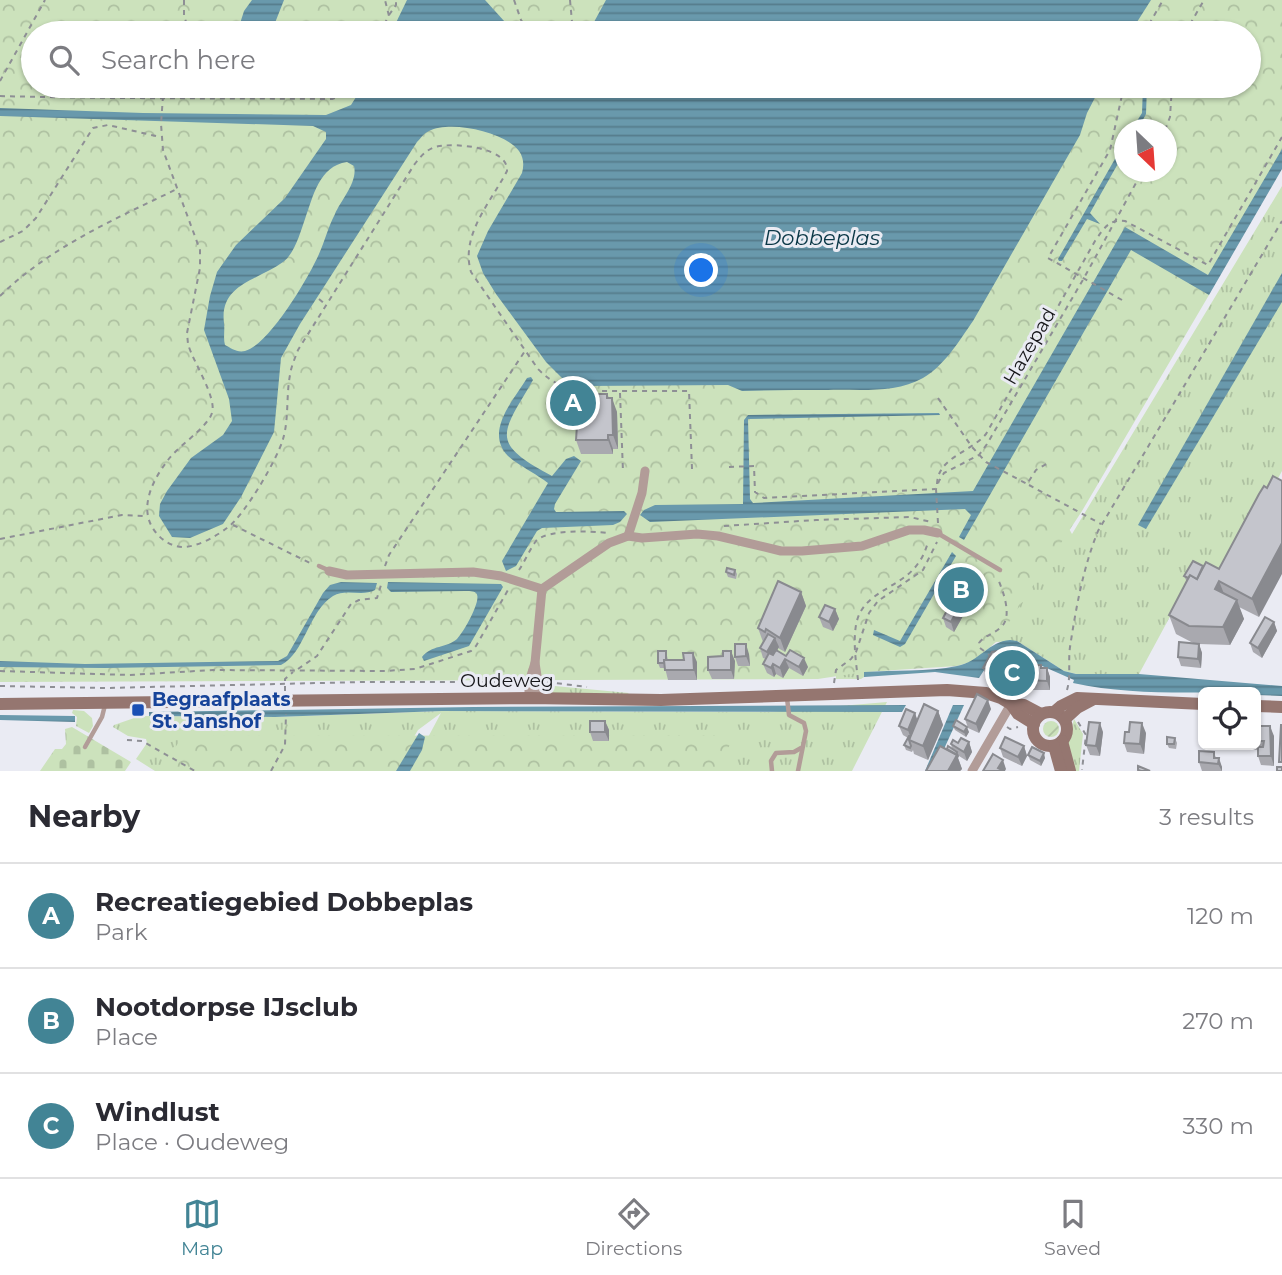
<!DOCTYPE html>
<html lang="en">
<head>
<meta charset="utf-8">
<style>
  body { margin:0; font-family:Montserrat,sans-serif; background:#f7f7f7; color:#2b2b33 }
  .controls { position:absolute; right:21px; bottom:21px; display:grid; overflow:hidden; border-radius:10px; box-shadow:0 2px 5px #0004 }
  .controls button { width:63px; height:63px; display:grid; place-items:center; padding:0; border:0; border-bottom:2px solid #e1e1e2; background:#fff; color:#2b2b33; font:35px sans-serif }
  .compass { position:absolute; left:1114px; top:119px; width:63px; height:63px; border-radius:50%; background:#fff; box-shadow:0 2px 5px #0004; rotate:155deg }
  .you { position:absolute; left:702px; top:271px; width:24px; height:24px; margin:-18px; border:5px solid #fff; border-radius:50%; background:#1a73e8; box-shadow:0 0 0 10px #1a73e833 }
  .badge { display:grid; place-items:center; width:46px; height:46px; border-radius:50%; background:#428495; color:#fff; font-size:23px; font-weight:700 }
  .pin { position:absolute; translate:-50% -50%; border:4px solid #fff; box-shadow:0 2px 7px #0006 }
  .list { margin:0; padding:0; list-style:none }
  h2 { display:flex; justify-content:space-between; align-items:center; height:91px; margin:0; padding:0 28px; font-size:30px }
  h2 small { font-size:23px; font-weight:400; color:#7c7c81 }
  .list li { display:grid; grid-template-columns:46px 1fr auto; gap:21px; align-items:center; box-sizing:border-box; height:105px; padding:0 28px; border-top:2px solid #e1e1e2 }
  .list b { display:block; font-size:26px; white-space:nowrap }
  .list p { margin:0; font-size:23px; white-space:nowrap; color:#7c7c81 }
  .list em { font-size:23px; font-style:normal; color:#7c7c81 }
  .icon { flex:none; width:38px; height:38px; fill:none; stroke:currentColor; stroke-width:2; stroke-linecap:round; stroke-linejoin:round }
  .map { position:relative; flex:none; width:1282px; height:771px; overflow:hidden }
  .search { position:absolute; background:#fff; box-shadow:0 2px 5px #0004; left:21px; right:21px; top:21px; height:77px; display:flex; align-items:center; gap:18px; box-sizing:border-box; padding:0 24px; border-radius:38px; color:#7c7c81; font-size:26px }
  .sheet { height:406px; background:#fff }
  nav { display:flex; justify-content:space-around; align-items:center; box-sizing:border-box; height:98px; border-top:2px solid #e1e1e2; background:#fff; font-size:19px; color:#7c7c81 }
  nav a { display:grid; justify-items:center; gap:4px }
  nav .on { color:#428495 }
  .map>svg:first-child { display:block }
  .grass { fill:url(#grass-tufts) }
  .cemetery { fill:url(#cemetery-stones) }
  .park { fill:url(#park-crowns); fill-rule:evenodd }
  .garden { fill:url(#garden-furrows) }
  .water { fill:url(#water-rules); fill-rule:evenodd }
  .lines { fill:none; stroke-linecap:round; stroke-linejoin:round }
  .path { stroke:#8e8f95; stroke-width:2; stroke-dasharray:5 5; stroke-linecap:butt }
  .lane { stroke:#b29c98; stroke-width:4.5 }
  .street { stroke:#b29c98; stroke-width:9 }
  .secondary { stroke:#957670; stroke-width:12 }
  .wall { fill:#a9a9af }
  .shaded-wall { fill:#898a8f }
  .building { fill:#c4c5cc; stroke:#898a8f; stroke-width:2 }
  .transit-dot { fill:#1a4fb4; stroke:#eaebf3; stroke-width:2.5 }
  .labels { text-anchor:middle; stroke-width:6; stroke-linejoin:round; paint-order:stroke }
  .street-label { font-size:19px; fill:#161619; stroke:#eaebf3 }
  .transit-label { font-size:19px; font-weight:bold; fill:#164399; stroke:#eaebf3; text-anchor:start }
  .water-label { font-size:21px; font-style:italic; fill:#0a3746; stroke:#eaebf3 }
</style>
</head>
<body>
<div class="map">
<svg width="1282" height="771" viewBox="0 0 1282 771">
  <defs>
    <pattern id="grass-tufts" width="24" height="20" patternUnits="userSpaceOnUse" patternTransform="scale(1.75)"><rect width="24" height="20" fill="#cce2bc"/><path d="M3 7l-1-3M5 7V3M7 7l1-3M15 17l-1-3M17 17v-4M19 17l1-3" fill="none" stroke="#aec1a1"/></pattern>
    <pattern id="cemetery-stones" width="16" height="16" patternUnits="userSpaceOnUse" patternTransform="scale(1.75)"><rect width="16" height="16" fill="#cce2bc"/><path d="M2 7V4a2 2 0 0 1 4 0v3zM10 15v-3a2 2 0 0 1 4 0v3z" fill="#aec1a1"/></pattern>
    <pattern id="park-crowns" width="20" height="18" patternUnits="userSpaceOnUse" patternTransform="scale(1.75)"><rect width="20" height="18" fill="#cce2bc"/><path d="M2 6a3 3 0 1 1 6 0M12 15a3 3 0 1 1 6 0" fill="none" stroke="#aec1a1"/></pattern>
    <pattern id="garden-furrows" width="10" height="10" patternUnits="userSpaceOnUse" patternTransform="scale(1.75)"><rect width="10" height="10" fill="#cce2bc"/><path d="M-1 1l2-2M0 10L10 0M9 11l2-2" fill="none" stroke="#aec1a1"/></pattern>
    <pattern id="water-rules" width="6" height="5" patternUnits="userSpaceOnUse" patternTransform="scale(1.75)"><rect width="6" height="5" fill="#6999ac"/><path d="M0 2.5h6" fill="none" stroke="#557c8b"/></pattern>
  </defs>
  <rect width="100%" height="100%" fill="#eaebf3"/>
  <g class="grass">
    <polygon points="1282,186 1282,471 1225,577 1199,563 1139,674 1076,674 1064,671 1017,641 996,642 892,670 864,672 864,677 861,679 836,679 836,674 1057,508 1072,534"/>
    <polygon points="544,685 629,693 626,695 552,695 545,692 542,686"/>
    <polygon points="887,702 852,771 410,771 441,713 418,730 394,771 155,771 136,759 147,743 146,739 128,736 113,727 114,725 140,716 275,717 442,711 770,712"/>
    <polygon points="73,710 84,711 92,718 93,726 89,733 76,726 77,717 72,713"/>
    <polygon points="1074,719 1083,734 1079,771 1073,771 1068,743"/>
  </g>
  <polygon class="cemetery" points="72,727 131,762 125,771 40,771 55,749 62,749 66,744 65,729"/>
  <g class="park">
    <path d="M0,0H1282V158L1212,279L1209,295L1082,511L996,642L974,661L957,666L864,672L818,679L0,682ZM33,33H1249V86H33ZM1124,130H1166V172H1124Z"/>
    <polygon points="735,735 716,771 159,771 183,736"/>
  </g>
  <circle class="garden" cx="1051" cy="729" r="8"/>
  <g class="water">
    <polygon points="252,0 284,0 271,33 237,33 244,11"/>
    <polygon points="407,0 485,0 515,33 391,33"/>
    <polygon points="606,0 1151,0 1130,33 588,33"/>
    <path d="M363,86H1101L1087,113L1080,135L973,321C959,341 945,365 923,378C895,394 859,389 828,390C799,390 771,390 742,391L728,385L585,386L564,380L546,362L496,294L483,273L477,256L488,231L522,173C524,166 524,158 519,151C505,132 451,120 429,131C424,133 421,138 417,142L300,324L281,358L274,432L241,497L223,524L190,538L172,537L159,516L160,504L167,491L191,458L223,435L232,421L229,399L204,330L210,296L217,272L236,245L285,198L326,139V132L313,126L0,116V108L143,113L326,115L351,105ZM347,162L354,166C358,182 341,200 335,214C328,227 325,241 319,254C309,277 269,345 245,351C237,353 231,348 225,345C223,338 225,331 224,323C219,284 259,280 283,262C295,253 300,233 305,219C313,197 319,166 347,162Z"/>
    <polygon points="1143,86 1147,86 1146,114 1138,129 1132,129 1142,113"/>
    <polygon points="1124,143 1124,153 1090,213 1100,224 1087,219 1062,261 1059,261 1058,259"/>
    <polygon points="1282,149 1282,169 1209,295 1131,250 964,540 959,537 971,515 965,509 650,522 640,515 644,510 655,505 743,504 744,420 748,415 939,413 940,415 748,419 750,499 753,503 973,491 1125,227 1208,275"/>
    <polygon points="1282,273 1282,302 1146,529 1138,525"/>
    <path d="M531,377L533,380C502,434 488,442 552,476L566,459L574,456L581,461L555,504L554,509L556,512L624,511L627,514L620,522L613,525L542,528L537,531L516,566L506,571L502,561L548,483C538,475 515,463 508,456C484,431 514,400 527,378Z"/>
    <polygon points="952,552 956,556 905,644 900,647 873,635 874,630 900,641"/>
    <path d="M341,582L377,583L375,590C362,597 346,588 333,596C308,612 305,653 281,665L105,668L0,667V661L85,664L278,661L287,656L323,593L330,585Z"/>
    <path d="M388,582L501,584L503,587L469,646L424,661L422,657C431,645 447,648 457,639C463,633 483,599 476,593C474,591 468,591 465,591L391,592L387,588Z"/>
    <path d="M1010,640L1017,641L1064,671L1076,674H1139L1282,686V696L1256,695V692C1196,692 1133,696 1073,683L1074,680L1015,654L1007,652L994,655L979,678L935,672L864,677V672C894,670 928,672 957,666C979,662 989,641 1010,640Z"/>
    <polygon points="906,705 902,712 442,711 275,717 149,716 149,712 473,707"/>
    <polygon points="953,705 964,705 934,771 925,771"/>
    <polygon points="0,715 75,716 75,722 0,720"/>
    <polygon points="419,733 425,737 422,750 410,771 396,771"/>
  </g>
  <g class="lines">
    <g class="path">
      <polyline points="184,0 184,16 190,33"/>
      <polyline points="514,0 521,20 530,33"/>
      <polyline points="570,0 573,33"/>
      <polyline points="389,15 396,5 396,0"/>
      <polyline points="379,33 389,16 385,0"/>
      <polyline points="1144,33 1163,0"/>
      <polyline points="1185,33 1204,0"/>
      <polyline points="0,81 45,0"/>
      <path d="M0,96C111,99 221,98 332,99L340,96L348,86"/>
      <path d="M163,96L161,124L163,150L200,250V268L187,333L188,344C193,362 217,397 212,413C207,428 178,446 168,460C151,482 136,513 159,536C165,542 174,547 183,547C197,547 215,537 227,528C244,516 277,460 283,439C289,419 286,396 290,375C291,367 295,358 298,350L414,165C420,157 426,150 435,147C453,142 509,147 507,171C491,202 460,235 471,272L538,369C552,383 565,389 585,391H689L692,469"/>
      <polyline points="196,97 203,86"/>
      <polyline points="1165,130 1170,117 1172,86"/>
      <polyline points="0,242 23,231 36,218 93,128 108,125 160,137"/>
      <path d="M0,296C50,247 115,219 177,189"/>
      <polyline points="319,299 325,304"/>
      <polyline points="1122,300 1048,258 1110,150 1124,86"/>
      <polyline points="620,393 623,472"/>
      <polyline points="938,398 972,447 986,462 1027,484 1036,470 1048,463"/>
      <polyline points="729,467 754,466 755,492 764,498 935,489"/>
      <path d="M937,484C938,457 970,453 986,434L1095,241C1104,228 1109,219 1125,221L1208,265L1282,137"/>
      <polyline points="1029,485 1101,524"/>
      <polyline points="938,523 936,489 939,481 944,473 979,455 987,444 1084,278 1142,172"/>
      <polyline points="233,525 312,564"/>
      <polyline points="724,526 816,520 910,517 931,522"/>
      <polyline points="0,539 122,515 145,516"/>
      <polyline points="385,566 389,555 525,351"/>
      <path d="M519,570C525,561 530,549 536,541C547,529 592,531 607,533"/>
      <path d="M992,657L980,648L979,643C985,635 994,634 1001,627C1013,617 1003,591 998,579"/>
      <polyline points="298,669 317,656 351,604 359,600 377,598 381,585"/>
      <polyline points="0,671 129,675 213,670 385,671 415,669 471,651 476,646 508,590"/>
      <path d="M858,680C856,662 853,643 856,625C862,590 902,589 919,562C923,557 926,549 928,542"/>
      <polyline points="547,682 587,687"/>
      <polyline points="834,683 836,670 851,659 856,652 869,613 878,601 923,570 937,542"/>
      <polyline points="0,686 106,688 363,682 520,682"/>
      <path d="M1067,690C1071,677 1068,661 1070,647C1076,608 1083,568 1098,531L1282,221"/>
      <polyline points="285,691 285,679 293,672"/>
      <polyline points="1078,722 1086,735 1082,770"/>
      <polyline points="1007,727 1010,729 1018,727"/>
      <polyline points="127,740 142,741 195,771"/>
      <polyline points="271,771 285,745 286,714"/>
    </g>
    <g class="lane">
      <polyline points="939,534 1000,570"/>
      <polyline points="319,566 328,570"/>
      <polyline points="787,698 789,715 804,723 806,731 798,771"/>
      <polyline points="85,747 102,717 105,705"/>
      <polyline points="772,771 771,761 776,753 794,752 801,748"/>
    </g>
    <g class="street">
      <polyline points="628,536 642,493 645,471"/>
      <polyline points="329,571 347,575 473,572 501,576 542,589"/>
      <polyline points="529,698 529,682 535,663"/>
      <polyline points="537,699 538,682 535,663 542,589 609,543 628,536 642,538 697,534 718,536 781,551 802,551 862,546 909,530 924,530 938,533"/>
      <polyline points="972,771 1011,704"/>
    </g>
    <g class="secondary">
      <polyline points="0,704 529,698 661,700 947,690 986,693 1001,698 1011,704 1018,714 1034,724"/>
      <polyline points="1011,704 1024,705 1041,714"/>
      <polyline points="1256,706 1282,707"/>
      <circle cx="1050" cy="729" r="17"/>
      <polyline points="1054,712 1061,706 1077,698 1203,704"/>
      <polyline points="1065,719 1077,708 1092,700"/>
      <polyline points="1062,741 1070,771"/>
      <polyline points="1054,746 1061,771"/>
    </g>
  </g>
  <g class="wall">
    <polygon points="607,394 617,412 618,449 613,449 613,454 581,454 576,440 592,409"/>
    <polygon points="1259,494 1259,617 1239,607 1244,619 1230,645 1199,644 1202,653 1201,668 1181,666 1178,657 1195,644 1176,634 1169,615 1187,582 1184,576 1203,566 1219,569"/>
    <polygon points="735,570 737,574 736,579 728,577 726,572"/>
    <polygon points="941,578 973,581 977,592 971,602 965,599 968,607 954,632 946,627 943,618 956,594 945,588"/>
    <polygon points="801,592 806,606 785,652 778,648 777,651 808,667 803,676 789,668 783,678 776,674 774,677 767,673 763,664 766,659 763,658 760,648 763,642 758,628"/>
    <polygon points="835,609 839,619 833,631 823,627 819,617"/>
    <polygon points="1274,622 1277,631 1262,658 1253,652 1250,643"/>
    <polygon points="749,654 750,666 738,666 735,657"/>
    <polygon points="667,656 668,660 697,662 697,680 668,680 665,668 660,668 658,663"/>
    <polygon points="723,656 735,661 734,679 712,679 708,670"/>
    <polygon points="1008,660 996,680 987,677 983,668"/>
    <polygon points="1013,663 1017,676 1009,678 1007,675 1005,670"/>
    <polygon points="1042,668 1047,668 1050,677 1050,690 1027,690 1024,680"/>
    <polygon points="991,709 979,733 968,728 965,719"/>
    <polygon points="938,711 943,725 928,760 914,754 913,750 912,752 906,750 904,745 908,738 903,735 899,726 915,713 917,720"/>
    <polygon points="605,721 609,730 609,741 593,741 590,732"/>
    <polygon points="953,726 969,732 966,737 955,730"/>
    <polygon points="1256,730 1260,730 1274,736 1274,766 1261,765 1258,756 1258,750 1248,749 1247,745 1256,745"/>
    <polygon points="1103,732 1100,756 1090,755 1086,745"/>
    <polygon points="1146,733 1144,754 1127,752 1124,743"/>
    <polygon points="1175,738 1177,743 1176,749 1169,748 1167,744"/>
    <polygon points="969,742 972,752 967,761 959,756 958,758 962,769 960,771 926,771 947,749 952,749 951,744"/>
    <polygon points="1209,745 1241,745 1241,750 1211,749"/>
    <polygon points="1024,746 1027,756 1022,766 1003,757 1000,748"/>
    <polygon points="1214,752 1216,758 1222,767 1222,771 1202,771 1199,762"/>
    <polygon points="1028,755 1045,758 1041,766 1030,760"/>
  </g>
  <g class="shaded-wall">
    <polygon points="612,398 617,412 618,449 613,435"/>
    <polygon points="608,435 613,449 613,454 608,440"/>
    <polygon points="1282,543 1282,574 1259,617 1252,599"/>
    <polygon points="969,571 973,581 969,587 966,578"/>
    <polygon points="1219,581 1226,599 1215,589"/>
    <polygon points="973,582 977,592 971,602 968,593"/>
    <polygon points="801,592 806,606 785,652 780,638"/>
    <polygon points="964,597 968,607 954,632 951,622"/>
    <polygon points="1237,600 1244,619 1230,645 1223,627"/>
    <polygon points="835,609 839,619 833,631 829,622"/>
    <polygon points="1274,622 1277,631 1262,658 1258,648"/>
    <polygon points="775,638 779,647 771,662 767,652"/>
    <polygon points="746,644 749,654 750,666 746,656"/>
    <polygon points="1199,644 1202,653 1201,668 1198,659"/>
    <polygon points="1004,650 1008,660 996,680 992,671"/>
    <polygon points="731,651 735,661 734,679 731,670"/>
    <polygon points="693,653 697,662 697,680 694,670"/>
    <polygon points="804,658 808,667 803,676 799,667"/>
    <polygon points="785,659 789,668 783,678 780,668"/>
    <polygon points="773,664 776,674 774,677 771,668"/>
    <polygon points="1047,668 1050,677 1050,690 1047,681"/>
    <polygon points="988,700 991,709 979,733 976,724"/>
    <polygon points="938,711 943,725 928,760 923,746"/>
    <polygon points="915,713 918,722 911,739 908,730"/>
    <polygon points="605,721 609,730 609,741 605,732"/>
    <polygon points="1100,723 1103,732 1100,756 1096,746"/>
    <polygon points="1142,723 1146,733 1144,754 1140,744"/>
    <polygon points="1270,726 1274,736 1274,766 1271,756"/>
    <polygon points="967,727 969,732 966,737 964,732"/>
    <polygon points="969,742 972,752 967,761 964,752"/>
    <polygon points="1024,746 1027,756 1022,766 1018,757"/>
    <polygon points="957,752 959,756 958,758 962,769 960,771 948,771"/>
    <polygon points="1044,753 1045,758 1041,766 1040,761"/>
    <polygon points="1219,758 1222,767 1222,771 1218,764"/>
    <polygon points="1003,760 1006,769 1005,771 999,771 998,768"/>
  </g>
  <g class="building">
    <polygon points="592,394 607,394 607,398 612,398 613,435 608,435 608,440 576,440 577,425 585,425 585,409 592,409"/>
    <polygon points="1273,476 1282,481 1282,543 1252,599 1219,581 1215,589 1237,600 1223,627 1189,626 1169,615 1190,575 1197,579 1206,562 1219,569 1259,494 1264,486 1267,488"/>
    <polygon points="1193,561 1203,566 1197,579 1190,575 1188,578 1184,576"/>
    <polygon points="959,565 969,571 966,578 973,582 968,593 941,578 947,568 955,572"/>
    <polygon points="727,568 735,570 734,575 726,572"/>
    <polygon points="778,581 801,592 780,638 766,629 765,632 758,628"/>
    <polygon points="956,593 964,597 951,622 943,618"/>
    <polygon points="825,605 835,609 829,622 819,617"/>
    <polygon points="1265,617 1274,622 1258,648 1250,643"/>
    <polygon points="768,634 775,638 767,652 760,648"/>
    <polygon points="1179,642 1199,644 1198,659 1178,657"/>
    <polygon points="735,644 746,644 746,656 735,657"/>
    <polygon points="776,650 786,656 790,650 804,658 799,667 785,659 780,668 773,664 771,668 763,664 769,653 773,655"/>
    <polygon points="1004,650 992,671 983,668 992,652"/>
    <polygon points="658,651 666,651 666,660 664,660 664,663 658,663"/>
    <polygon points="723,651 731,651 731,670 708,670 708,657 723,656"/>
    <polygon points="683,653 693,653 694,670 665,670 664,660 684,660"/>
    <polygon points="1013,663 1015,671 1008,674 1005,670 1006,665"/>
    <polygon points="1029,665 1041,665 1041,668 1047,668 1047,681 1024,680 1024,667 1029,667"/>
    <polygon points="977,694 988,700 976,724 965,719"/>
    <polygon points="924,704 938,711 923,746 909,740"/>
    <polygon points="906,709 915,713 908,730 899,726"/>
    <polygon points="956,720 967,727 964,732 953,726"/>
    <rect x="590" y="721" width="15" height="11"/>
    <polygon points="1089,722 1100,723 1096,746 1086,745"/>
    <polygon points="1130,722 1142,723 1140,744 1124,743 1125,732 1129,732"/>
    <polygon points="1281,725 1282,725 1282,762 1279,762"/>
    <polygon points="1260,726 1270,726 1271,756 1258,756 1258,747 1263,747 1264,741 1256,741 1256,730 1260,730"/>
    <polygon points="909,736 910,736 909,740 911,746 910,748 904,745"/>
    <polygon points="1005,737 1024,746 1018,757 1000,748"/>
    <polygon points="1167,737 1175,738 1174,744 1167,744"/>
    <polygon points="961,738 969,742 964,752 951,744 953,740 958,743"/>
    <polygon points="940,746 957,755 948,771 926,771"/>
    <polygon points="948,746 957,752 956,754 947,749"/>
    <polygon points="1032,747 1044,753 1040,761 1028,755"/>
    <polygon points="1199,751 1214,752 1214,758 1219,758 1218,764 1199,762"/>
    <polygon points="993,754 1003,760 998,768 1004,771 983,771"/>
    <polygon points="1138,766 1150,771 1141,771 1138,770"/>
    <rect x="1277" y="767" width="5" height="4"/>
  </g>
  <rect class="transit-dot" x="131" y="703" width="14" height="14" rx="3.5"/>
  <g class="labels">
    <g class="street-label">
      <text transform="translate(1029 346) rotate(-60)" y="7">Hazepad</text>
      <text x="507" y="687">Oudeweg</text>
    </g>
    <g class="transit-label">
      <text x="152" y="706">Begraafplaats<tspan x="152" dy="22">St. Janshof</tspan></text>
    </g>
    <g class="water-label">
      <text x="822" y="245">Dobbeplas</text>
    </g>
  </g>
</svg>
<div class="controls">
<button><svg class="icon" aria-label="locate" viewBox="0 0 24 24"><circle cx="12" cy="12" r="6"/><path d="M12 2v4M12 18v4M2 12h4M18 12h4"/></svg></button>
</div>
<svg class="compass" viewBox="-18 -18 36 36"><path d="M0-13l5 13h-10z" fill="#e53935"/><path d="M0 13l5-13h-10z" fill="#7c7c81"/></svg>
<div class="you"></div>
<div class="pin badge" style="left:573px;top:403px">A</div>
<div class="pin badge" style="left:961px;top:590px">B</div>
<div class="pin badge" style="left:1012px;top:673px">C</div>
<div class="search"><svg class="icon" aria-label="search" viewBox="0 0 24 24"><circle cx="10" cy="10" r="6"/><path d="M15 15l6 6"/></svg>Search here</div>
</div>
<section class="sheet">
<h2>Nearby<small>3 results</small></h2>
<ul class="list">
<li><span class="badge">A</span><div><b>Recreatiegebied Dobbeplas</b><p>Park</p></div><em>120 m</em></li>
<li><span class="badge">B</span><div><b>Nootdorpse IJsclub</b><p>Place</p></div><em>270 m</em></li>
<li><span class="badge">C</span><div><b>Windlust</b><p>Place · Oudeweg</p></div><em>330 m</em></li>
</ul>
</section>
<nav>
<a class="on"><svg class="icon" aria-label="map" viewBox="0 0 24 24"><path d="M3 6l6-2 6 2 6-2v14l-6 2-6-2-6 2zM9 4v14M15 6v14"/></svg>Map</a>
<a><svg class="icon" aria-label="directions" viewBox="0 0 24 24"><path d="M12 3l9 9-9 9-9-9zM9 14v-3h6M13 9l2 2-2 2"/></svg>Directions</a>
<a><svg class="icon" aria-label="saved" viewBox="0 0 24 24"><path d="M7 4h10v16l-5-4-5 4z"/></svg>Saved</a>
</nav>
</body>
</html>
